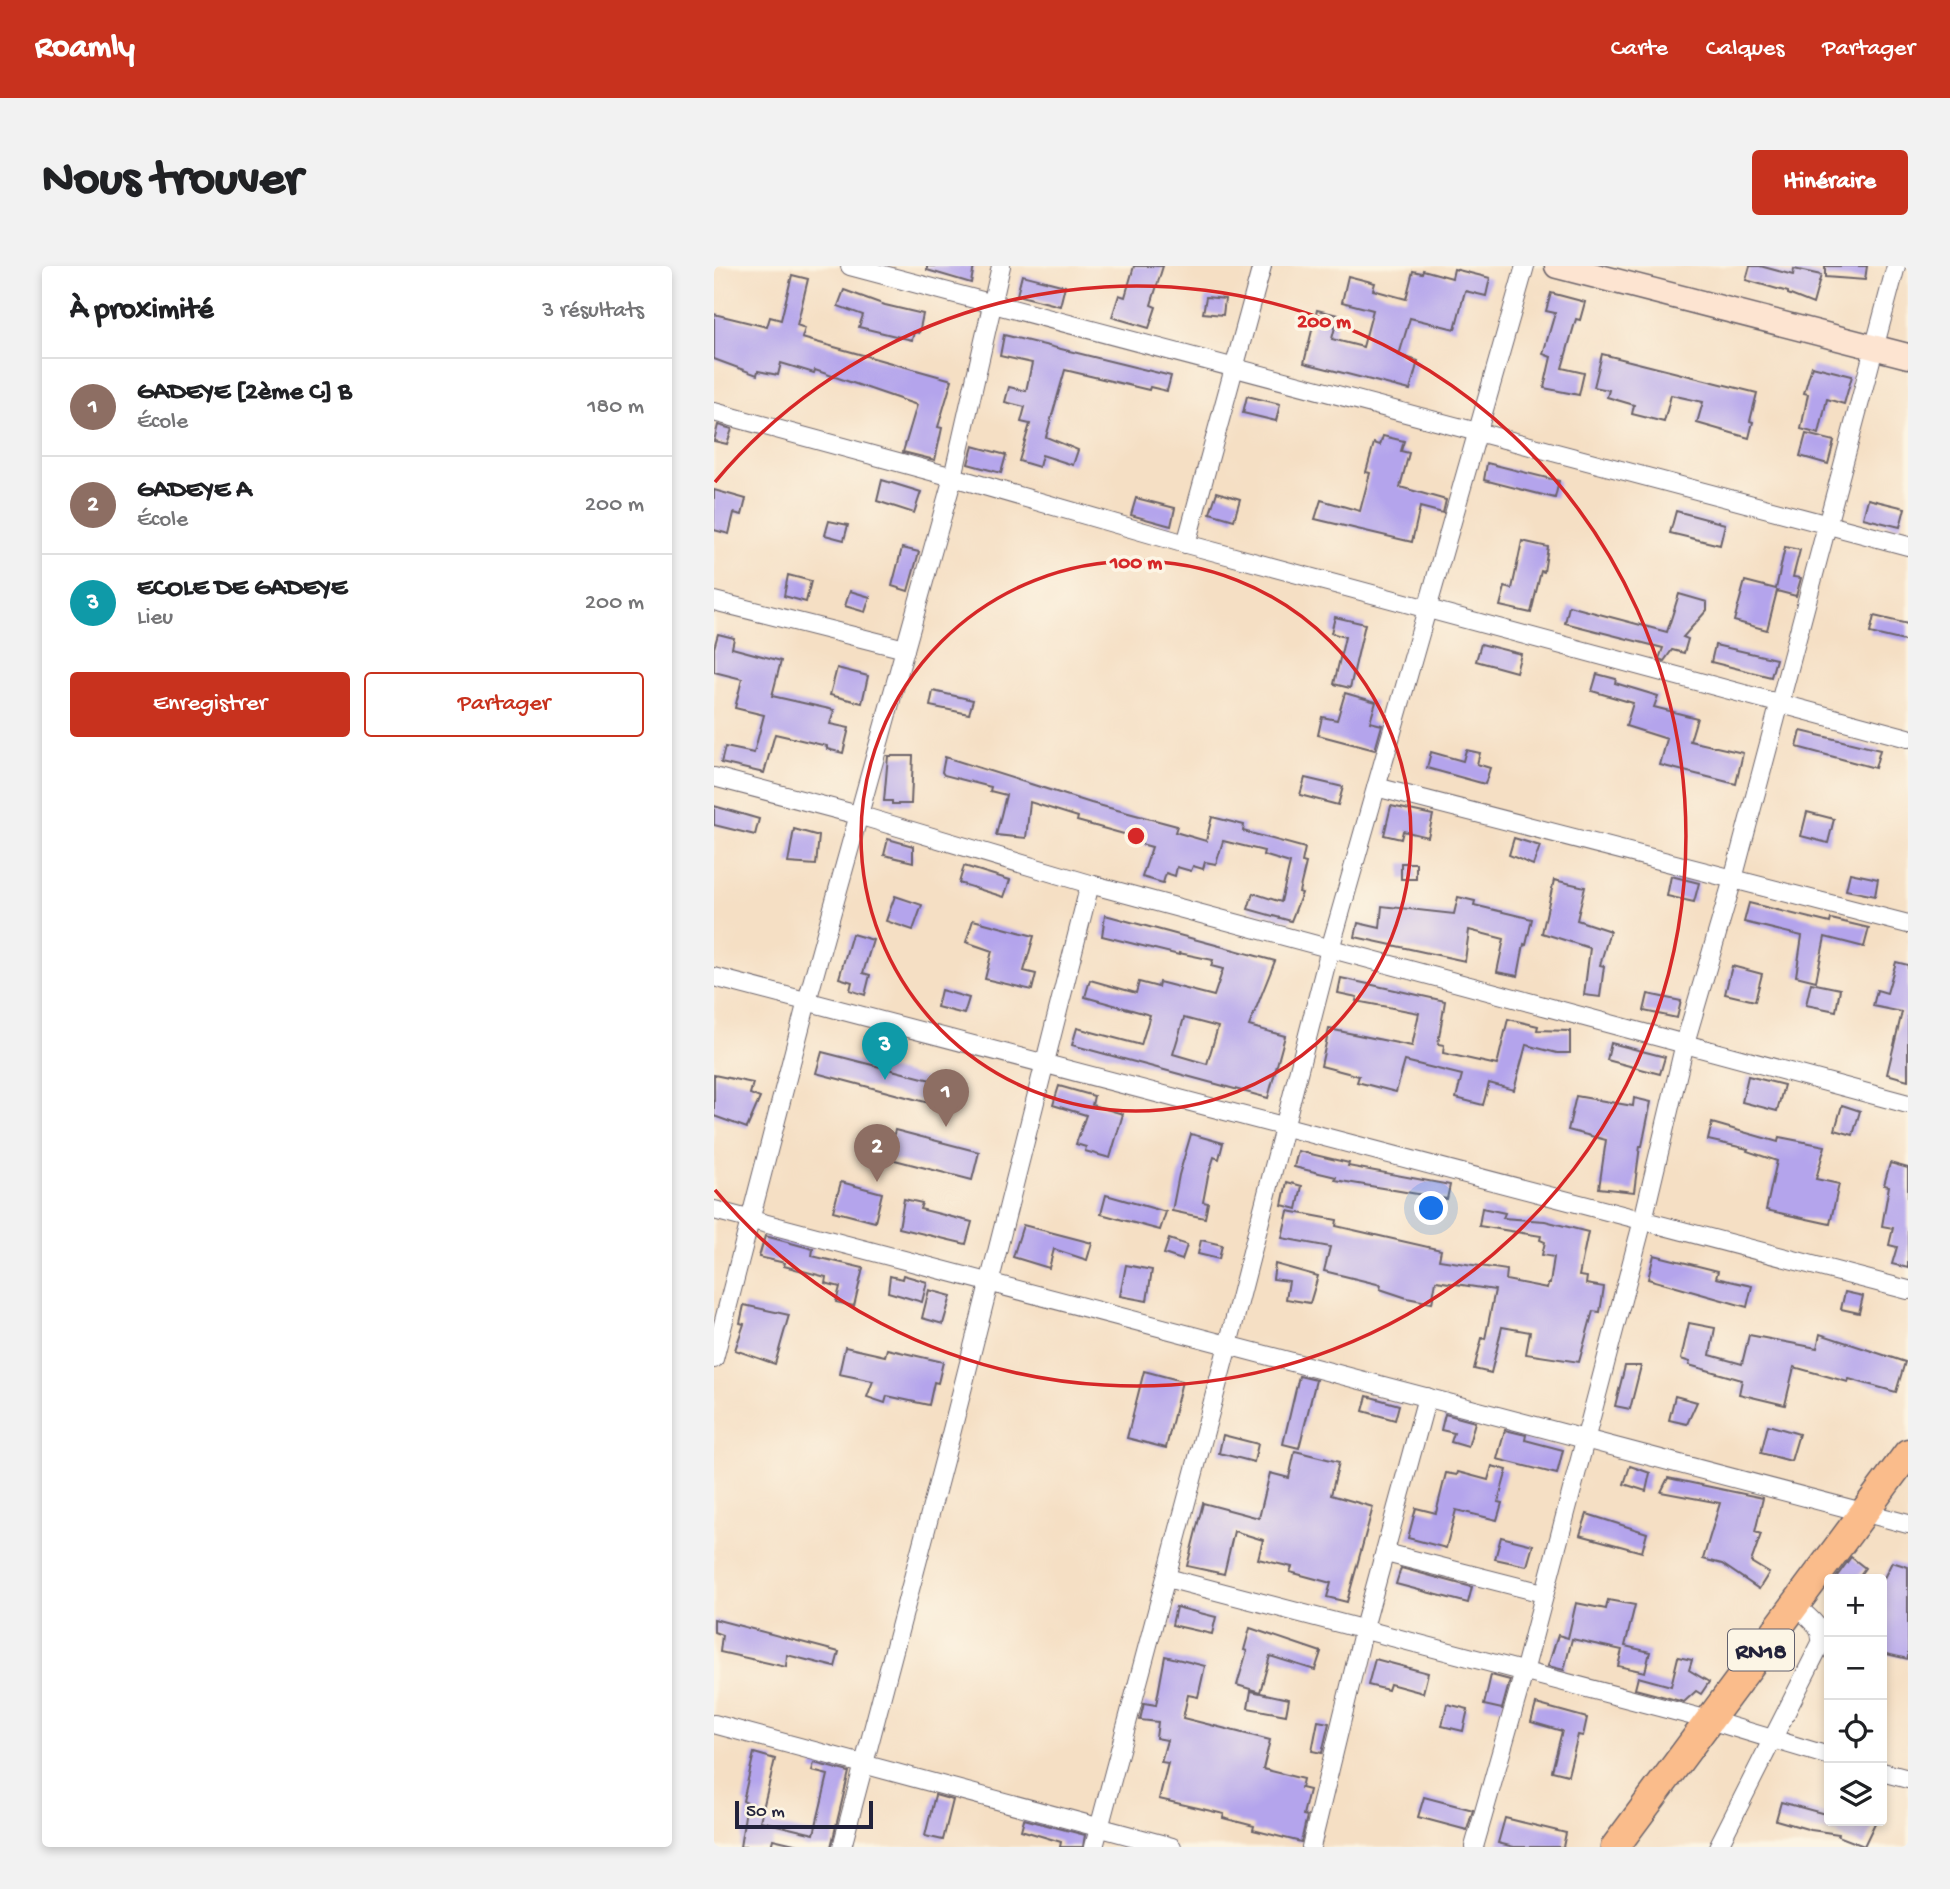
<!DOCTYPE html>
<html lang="fr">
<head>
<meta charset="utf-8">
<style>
  body { margin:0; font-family:"Gochi Hand",sans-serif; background:#f2f2f2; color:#202124 }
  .controls { position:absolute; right:21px; bottom:21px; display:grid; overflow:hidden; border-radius:7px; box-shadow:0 4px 10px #0003 }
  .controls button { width:63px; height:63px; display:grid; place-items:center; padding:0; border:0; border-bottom:2px solid #e0e0e0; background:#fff; color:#202124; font:35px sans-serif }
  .scale { position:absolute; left:21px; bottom:18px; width:138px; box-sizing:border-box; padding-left:7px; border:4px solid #22223b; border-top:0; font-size:19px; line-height:24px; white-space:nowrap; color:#22223b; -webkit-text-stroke:5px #fcf5e5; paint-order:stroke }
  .you { position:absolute; left:718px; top:943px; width:24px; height:24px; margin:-18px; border:5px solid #fff; border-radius:50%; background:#1a73e8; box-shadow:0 0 0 10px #1a73e833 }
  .badge { display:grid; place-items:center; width:46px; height:46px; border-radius:50%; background:#c8321e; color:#fff; font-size:23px; font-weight:700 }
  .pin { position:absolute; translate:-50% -58px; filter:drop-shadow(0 2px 4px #0008) }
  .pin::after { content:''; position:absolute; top:37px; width:24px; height:21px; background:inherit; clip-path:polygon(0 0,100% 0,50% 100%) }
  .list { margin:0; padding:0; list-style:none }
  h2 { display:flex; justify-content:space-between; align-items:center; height:91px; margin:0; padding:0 28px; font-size:30px }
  h2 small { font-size:23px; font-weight:400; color:#757577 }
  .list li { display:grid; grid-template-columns:46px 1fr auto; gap:21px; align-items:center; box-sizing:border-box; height:98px; padding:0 28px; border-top:2px solid #e0e0e0 }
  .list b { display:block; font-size:26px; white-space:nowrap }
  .list p { margin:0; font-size:23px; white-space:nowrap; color:#757577 }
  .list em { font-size:23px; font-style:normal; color:#757577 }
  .actions { display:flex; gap:14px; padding:21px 28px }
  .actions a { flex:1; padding:16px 0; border:2px solid #c8321e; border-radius:7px; text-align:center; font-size:24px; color:#c8321e }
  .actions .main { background:#c8321e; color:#fff }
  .icon { flex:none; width:38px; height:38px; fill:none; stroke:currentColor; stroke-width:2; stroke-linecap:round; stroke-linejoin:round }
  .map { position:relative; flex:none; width:1194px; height:1581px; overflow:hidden; border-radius:7px }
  header { display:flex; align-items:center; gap:42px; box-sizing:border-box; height:98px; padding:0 35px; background:#c8321e; color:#fff }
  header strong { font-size:33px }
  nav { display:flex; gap:38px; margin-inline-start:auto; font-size:24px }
  .intro { display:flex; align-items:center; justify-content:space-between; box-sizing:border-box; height:168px; padding:0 42px }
  h1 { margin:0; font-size:49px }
  .button { padding:18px 32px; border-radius:7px; background:#c8321e; color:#fff; font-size:24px; font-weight:700 }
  main { display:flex; gap:42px; padding:0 42px }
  aside { flex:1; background:#fff; border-radius:7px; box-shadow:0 4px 10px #0003 }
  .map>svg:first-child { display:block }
  .building { fill:#b4a4ec; fill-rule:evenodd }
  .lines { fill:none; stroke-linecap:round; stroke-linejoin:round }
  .street-casing { stroke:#6c646b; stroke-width:20 }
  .secondary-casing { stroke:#6c646b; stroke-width:27 }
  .primary-casing { stroke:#6c646b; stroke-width:31 }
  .street { stroke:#fff; stroke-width:18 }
  .secondary { stroke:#fde4d1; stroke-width:24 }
  .primary { stroke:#fabc8b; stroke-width:28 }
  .ring { fill:none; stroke:#d62828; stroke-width:3.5 }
  .labels { text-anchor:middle; stroke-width:7; stroke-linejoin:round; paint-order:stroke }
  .shield { fill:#fcf5e5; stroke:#63616e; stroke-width:2 }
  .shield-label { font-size:24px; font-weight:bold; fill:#22223b }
  .centre { fill:#d62828; stroke:#fcf5e5; stroke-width:3.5 }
  .ring-label { font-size:21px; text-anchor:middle; font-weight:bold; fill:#d62828; stroke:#fcf5e5; stroke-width:7; stroke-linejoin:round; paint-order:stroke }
</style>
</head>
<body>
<header>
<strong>Roamly</strong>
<nav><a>Carte</a><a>Calques</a><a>Partager</a></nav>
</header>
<div class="intro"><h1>Nous trouver</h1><a class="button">Itinéraire</a></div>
<main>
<aside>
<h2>À proximité<small>3 résultats</small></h2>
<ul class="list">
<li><span class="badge" style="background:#8d6e63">1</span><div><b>GADEYE [2ème C] B</b><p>École</p></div><em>180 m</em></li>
<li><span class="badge" style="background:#8d6e63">2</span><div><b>GADEYE A</b><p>École</p></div><em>200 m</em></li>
<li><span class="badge" style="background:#0f9aa8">3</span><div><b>ECOLE DE GADEYE</b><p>Lieu</p></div><em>200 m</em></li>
</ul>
<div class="actions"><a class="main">Enregistrer</a><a>Partager</a></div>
</aside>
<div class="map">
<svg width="1194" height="1581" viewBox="0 0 1194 1581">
  <rect width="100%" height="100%" fill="#fcf5e5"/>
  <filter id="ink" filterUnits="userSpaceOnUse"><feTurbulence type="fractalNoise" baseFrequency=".0143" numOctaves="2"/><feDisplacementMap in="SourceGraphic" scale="14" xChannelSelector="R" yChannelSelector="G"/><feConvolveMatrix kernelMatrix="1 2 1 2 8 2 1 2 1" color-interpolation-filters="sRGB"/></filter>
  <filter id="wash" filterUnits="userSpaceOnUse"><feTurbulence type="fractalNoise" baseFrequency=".00686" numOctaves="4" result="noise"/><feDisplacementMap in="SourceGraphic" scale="28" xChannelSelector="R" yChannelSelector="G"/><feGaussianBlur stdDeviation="1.57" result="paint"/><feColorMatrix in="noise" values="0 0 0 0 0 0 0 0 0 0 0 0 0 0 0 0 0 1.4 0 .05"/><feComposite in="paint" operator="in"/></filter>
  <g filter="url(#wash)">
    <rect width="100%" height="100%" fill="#f5dfc4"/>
    <g id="blocks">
      <g class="building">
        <polygon points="213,0 260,0 257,17 213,4"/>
        <polygon points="420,0 449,0 437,39 442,41 435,62 398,51 405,29 411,31"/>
        <polygon points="1036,0 1046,0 1079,9 1080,3 1107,9 1099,38 1074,28 1074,26 1032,14"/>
        <polygon points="1111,0 1153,0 1151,14 1111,11"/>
        <polygon points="740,3 776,12 772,30 751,25 741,63 696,52 685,89 704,95 696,124 590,97 603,44 624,49 618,73 649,81 659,44 628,36 634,10 661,17 659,24 692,33 699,5 708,7 709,4 738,12"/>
        <polygon points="78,9 94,13 83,59 91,62 88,72 238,114 224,161 228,162 221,194 189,186 203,139 101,104 100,107 67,97 64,109 44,105 43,109 0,93 0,48 53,61 56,51 67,54"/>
        <polygon points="308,9 351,20 346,40 303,29"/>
        <polygon points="130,24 171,39 209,48 205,67 200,66 198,74 145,61 149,49 124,40"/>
        <polygon points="837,27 871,36 866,54 862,53 848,102 870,107 865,129 830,122 837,91 829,88 841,47 832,45"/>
        <polygon points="492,31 511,33 509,49 489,47"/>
        <polygon points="290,69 457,110 453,125 436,121 435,124 351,104 332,171 364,184 359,199 328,189 325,201 305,195 316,158 307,156 311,141 291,136 295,121 312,125 318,97 286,90"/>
        <polygon points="888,88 1043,127 1036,155 1039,156 1035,172 983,157 989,136 957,129 950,156 918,148 920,139 893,131 895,124 880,121"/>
        <polygon points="1098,100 1138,110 1130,138 1113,133 1105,168 1087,163 1094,128 1090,127"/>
        <polygon points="533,130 566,138 562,155 529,147"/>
        <polygon points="4,159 18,163 13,178 0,175"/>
        <polygon points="1092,168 1120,175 1114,198 1086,190"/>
        <polygon points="669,170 690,175 687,185 695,187 686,221 732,234 729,247 706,241 698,276 601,253 607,234 646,245 656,207 652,206 660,177 666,179"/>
        <polygon points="259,180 292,189 287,207 254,198"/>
        <polygon points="773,197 845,215 841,232 770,214"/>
        <polygon points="168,214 207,226 200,247 163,235"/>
        <polygon points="0,224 32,233 28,249 20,247 15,268 0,264"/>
        <polygon points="503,226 526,233 520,254 496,247"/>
        <polygon points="422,232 461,242 457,260 417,249"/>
        <polygon points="1154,233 1191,242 1186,261 1149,252"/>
        <polygon points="962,245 1011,258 1006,279 956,267"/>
        <polygon points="115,255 134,259 130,274 111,269"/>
        <polygon points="808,275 834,281 830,306 827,305 817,347 786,340 791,321 798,323"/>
        <polygon points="1071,281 1086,284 1079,311 1087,312 1082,330 1063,325 1053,364 1020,355 1031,315 1062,323"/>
        <polygon points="188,282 205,286 194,325 178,320"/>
        <polygon points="74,309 97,315 92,336 70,330"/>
        <polygon points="136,325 156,331 151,346 131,340"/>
        <polygon points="965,328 993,336 993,344 969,371 974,373 970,387 958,384 950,395 945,393 949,382 851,357 855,340 953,366"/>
        <polygon points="1160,350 1194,358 1194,376 1156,367"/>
        <polygon points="621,351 651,358 636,422 620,418 631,371 617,367"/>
        <polygon points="4,368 20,372 18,382 67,395 58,430 120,444 116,458 135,462 129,487 113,483 113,480 61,468 50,507 7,497 11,481 40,487 50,449 21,442 28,413 0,406 0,382"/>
        <polygon points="767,378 807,388 802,406 762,395"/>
        <polygon points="1001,379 1062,393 1057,411 997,396"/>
        <polygon points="123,402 154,410 148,437 116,429"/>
        <polygon points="883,408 902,413 901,417 944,430 940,441 983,452 976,475 1029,487 1022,518 946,499 953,473 912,460 919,437 878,425"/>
        <polygon points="219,425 259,434 255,448 216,440"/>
        <polygon points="631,427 662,436 656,456 668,459 661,484 604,469 608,451 623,454"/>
        <polygon points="1087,465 1166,484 1161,502 1083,481"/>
        <polygon points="752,484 766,487 763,498 776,502 771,518 713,502 717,486 749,495"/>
        <polygon points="174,490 199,490 197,538 178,538 178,535 170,535"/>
        <polygon points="231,491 377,537 463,560 461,566 492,575 498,551 530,559 529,565 591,582 588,596 592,597 585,626 588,627 577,655 534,643 539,627 567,636 576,597 549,589 550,585 509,575 502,598 491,596 489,603 479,600 477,605 463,601 461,610 452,607 449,617 428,611 438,581 427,578 428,573 363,555 364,551 316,536 312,572 282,569 292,529 276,525 277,521 230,509 228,506"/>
        <polygon points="591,512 629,521 624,539 586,529"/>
        <polygon points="0,540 45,553 41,569 0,559"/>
        <polygon points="677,540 719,549 714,571 689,565 687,573 670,569"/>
        <polygon points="1093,546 1120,553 1114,577 1087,570"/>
        <polygon points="80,563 105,570 102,599 74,597"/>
        <polygon points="800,572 826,580 819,599 795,589"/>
        <polygon points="174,573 199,580 199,596 170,589"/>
        <rect x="687" y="597" width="15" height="16"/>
        <polygon points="250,600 296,614 290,631 245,617"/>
        <polygon points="1136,607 1164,613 1161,630 1132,624"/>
        <polygon points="957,610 985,617 980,636 953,630"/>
        <polygon points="840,614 871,621 863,654 896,665 886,699 890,700 886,731 870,729 876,682 828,667"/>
        <polygon points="181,630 208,639 199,664 172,655"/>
        <polygon points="744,631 761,635 760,639 818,653 812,679 810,678 804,710 783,706 790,673 755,664 751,695 641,671 644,657 666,662 668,640 740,648"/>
        <polygon points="1035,637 1116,657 1117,653 1155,662 1150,681 1111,671 1102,715 1082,710 1088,670 1030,656"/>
        <path d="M391,649L561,695L535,760L571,770L554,832L358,779L363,762L427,779L436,749L371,731L376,714L422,727L425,716L444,721L445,716L500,730L509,703L497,700L499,694L465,687V689L388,670ZM470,752L504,761L493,798L459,788Z"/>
        <polygon points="259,654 320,670 310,705 322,708 318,724 271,713 278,685 252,676"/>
        <polygon points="138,668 159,674 149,707 156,709 151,729 136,724 138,716 125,712"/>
        <polygon points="1182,696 1194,699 1194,814 1173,808 1188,746 1159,740 1163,724 1173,727"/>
        <polygon points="1018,700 1048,708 1041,735 1011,728"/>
        <polygon points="627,712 731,735 724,778 730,779 729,787 783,799 794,753 824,760 823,764 856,765 856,787 843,787 812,779 800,824 775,817 769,839 742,832 748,809 691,795 682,826 643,816 645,810 607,800 615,763 698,780 705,747 642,735 643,731 624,727"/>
        <polygon points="1097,717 1126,723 1122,745 1092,739"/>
        <polygon points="227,724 255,732 250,748 223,741"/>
        <polygon points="934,728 967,735 963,752 930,745"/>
        <polygon points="897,777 951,791 946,808 893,794"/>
        <polygon points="108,786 240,820 234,842 102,807"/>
        <polygon points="0,809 39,817 36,828 46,832 33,862 0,850"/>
        <polygon points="1034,810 1070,819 1063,845 1028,836"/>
        <polygon points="345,820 380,830 378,839 409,848 396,892 371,885 372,881 362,878 372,849 339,839"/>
        <polygon points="862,830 919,840 920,832 937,836 928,880 926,880 920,926 885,922 892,874 854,864"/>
        <polygon points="1128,839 1146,845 1139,869 1121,864"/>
        <polygon points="998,857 1064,876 1065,871 1111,880 1102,913 1125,918 1116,958 1052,944 1063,895 1033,885 1034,883 994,874"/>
        <polygon points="181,864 265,886 258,914 173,892"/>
        <polygon points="477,868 509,877 505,893 500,891 494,910 489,936 494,937 491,952 458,945 465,909"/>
        <polygon points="584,885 635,897 634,900 736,919 733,933 621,914 622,911 580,901"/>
        <polygon points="1176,897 1194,902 1194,1002 1178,998 1183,981 1175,979 1179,962 1168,960 1175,920 1170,919"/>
        <polygon points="127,916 168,927 161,956 119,945"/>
        <polygon points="573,916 588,920 583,943 568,939"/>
        <polygon points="392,929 452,946 446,964 387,948"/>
        <polygon points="190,933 208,937 206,943 258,956 252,978 185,962"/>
        <polygon points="768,942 791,947 789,952 831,955 874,966 865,1010 873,1011 872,1018 890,1021 886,1046 879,1045 865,1096 812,1088 816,1066 788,1061 777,1107 760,1103 768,1072 771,1073 781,1024 722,1015 718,1037 693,1032 666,1023 667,1019 610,1005 616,981 568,972 574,945 623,954 622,960 727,984 725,994 793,1004 792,1014 833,1022 834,1018 836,1018 840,991 828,989 831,976 826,974 827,970 765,960"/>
        <polygon points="309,959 378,977 373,994 340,983 335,1002 299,991"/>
        <polygon points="51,970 99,983 98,990 149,1002 140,1040 122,1036 126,1021 111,1017 112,1011 70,1000 71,997 45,991"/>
        <polygon points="455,973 473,979 468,994 450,988"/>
        <polygon points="487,974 508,979 505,993 484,988"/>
        <polygon points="940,989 1004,1005 1002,1012 1038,1020 1033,1041 934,1013"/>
        <polygon points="561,998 604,1010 596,1037 572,1033 575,1015 559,1013"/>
        <polygon points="412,999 438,1004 433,1035 406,1030"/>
        <polygon points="189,1009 213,1016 208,1036 174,1026 176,1010 188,1013"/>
        <polygon points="215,1024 237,1030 229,1058 208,1052"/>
        <polygon points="1131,1026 1149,1030 1145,1047 1127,1043"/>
        <polygon points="30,1039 75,1049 61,1098 21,1084 30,1058 26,1057"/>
        <polygon points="975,1057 1001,1062 996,1089 1028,1098 1035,1069 1103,1082 1106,1068 1191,1096 1182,1126 1135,1113 1134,1116 1080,1101 1071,1139 1025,1128 1028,1114 975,1099 976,1096 967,1093"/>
        <polygon points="131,1081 171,1090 173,1083 229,1096 224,1117 220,1116 215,1139 173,1130 171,1137 153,1131 159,1115 125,1108"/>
        <polygon points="911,1100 927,1100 916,1143 901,1140"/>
        <polygon points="430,1105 468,1115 452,1182 413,1172"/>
        <polygon points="585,1110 602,1114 585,1182 569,1178"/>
        <polygon points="653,1130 685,1139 681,1154 649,1145"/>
        <polygon points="961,1130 983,1136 973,1158 955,1154"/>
        <polygon points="731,1148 761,1156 754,1181 737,1176 740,1167 727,1164"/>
        <polygon points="1054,1159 1085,1168 1077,1195 1047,1187"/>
        <polygon points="791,1164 812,1169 811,1174 849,1184 843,1208 783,1193"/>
        <polygon points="509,1169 544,1178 540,1196 505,1187"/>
        <polygon points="581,1185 625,1196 617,1229 659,1241 633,1336 613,1331 617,1317 576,1306 578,1301 544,1293 549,1274 520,1265 510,1308 473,1300 489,1237 545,1252 556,1207 575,1212"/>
        <polygon points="778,1200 793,1204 784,1236 788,1237 783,1254 742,1244 732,1282 694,1272 702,1242 722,1247 732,1207 743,1209 744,1206 774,1214"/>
        <polygon points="916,1200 936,1207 932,1225 910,1218"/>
        <polygon points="954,1212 1049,1232 1041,1266 1047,1268 1037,1296 1055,1307 1045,1323 1008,1298 989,1293 1006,1237 947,1226"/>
        <polygon points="873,1248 933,1267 928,1286 866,1269"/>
        <polygon points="787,1271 819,1279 813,1300 781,1293"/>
        <polygon points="1137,1291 1151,1302 1143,1313 1121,1313"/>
        <polygon points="1178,1296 1194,1301 1194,1393 1168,1387 1168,1316"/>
        <polygon points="687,1302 758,1321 754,1337 682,1318"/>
        <polygon points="894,1334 921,1339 911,1380 936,1386 931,1406 904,1400 908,1384 858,1373 850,1404 834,1400 844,1369 854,1372 862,1337 892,1343"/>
        <polygon points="462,1341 502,1351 498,1368 458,1359"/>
        <polygon points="0,1353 125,1386 121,1401 73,1389 72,1401 6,1386 8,1369 0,1366"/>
        <polygon points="536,1362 607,1386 601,1404 556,1390 546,1426 523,1419 533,1385 530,1384"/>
        <polygon points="451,1390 491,1400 484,1431 474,1429 469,1452 556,1474 549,1503 589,1513 587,1522 595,1524 589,1549 593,1550 587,1576 539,1564 540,1560 509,1552 510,1548 445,1533 454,1497 447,1496 453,1474 442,1472 444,1456 426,1454 430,1437 442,1439"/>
        <polygon points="964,1391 978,1394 975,1404 995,1416 987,1428 982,1425 970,1436 921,1423 924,1411 957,1420"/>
        <polygon points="661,1393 714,1407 709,1427 676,1418 674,1424 654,1419"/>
        <polygon points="777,1409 796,1414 788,1443 770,1439"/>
        <polygon points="537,1425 575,1433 572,1449 534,1442"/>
        <polygon points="733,1438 754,1443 749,1465 728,1460"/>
        <polygon points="822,1438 873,1452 869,1470 864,1469 854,1509 838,1505 848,1465 817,1456"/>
        <polygon points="604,1455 615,1457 608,1487 598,1485"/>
        <polygon points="40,1487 61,1493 46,1555 100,1568 114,1509 98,1505 100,1497 135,1506 117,1581 93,1581 59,1573 57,1581 26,1581 33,1537 29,1535"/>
        <polygon points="221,1529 239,1534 229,1574 211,1570"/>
        <polygon points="710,1531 759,1544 753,1564 704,1551"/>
        <polygon points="1067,1536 1115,1549 1115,1555 1162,1555 1150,1580 1124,1570 1125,1568 1097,1564 1062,1554"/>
        <polygon points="791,1552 852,1567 849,1581 800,1581 784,1577"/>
        <polygon points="310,1553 371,1569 369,1581 346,1581 347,1576 307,1564"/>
      </g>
    </g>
  </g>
  <g filter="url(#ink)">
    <use href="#blocks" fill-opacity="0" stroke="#6c646b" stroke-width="2"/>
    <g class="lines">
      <g class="street-casing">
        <g id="street">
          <polyline points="136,0 1194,280"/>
          <polyline points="0,146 239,211 472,278 1194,472"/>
          <polyline points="472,278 548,0"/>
          <polyline points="0,335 191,383"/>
          <polyline points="0,511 144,549 376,618 1194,838"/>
          <polyline points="662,521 1194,658"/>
          <polyline points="0,711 1194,1024"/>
          <polyline points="0,944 1194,1258"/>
          <polyline points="0,1093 93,735 239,211 287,0"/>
          <polyline points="672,1287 829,1327"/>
          <polyline points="453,1312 995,1454 1115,1490"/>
          <polyline points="0,1458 458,1581"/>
          <polyline points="1168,1506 1194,1513"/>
          <polyline points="128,1581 236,1172 376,618"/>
          <polyline points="380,1581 514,1079 616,683 811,0"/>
          <polyline points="597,1581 650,1362 713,1131"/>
          <polyline points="760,1581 810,1406 929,954 971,777 1019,613 1182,0"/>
          <path d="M1004,1581L1107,1377C1109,1359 1093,1351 1081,1339"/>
        </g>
      </g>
      <g class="secondary-casing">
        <polyline id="secondary" points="843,0 1194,90"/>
      </g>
      <g class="primary-casing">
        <polyline id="primary" points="901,1581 1194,1187"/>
      </g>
      <use href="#street" class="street"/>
      <use href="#secondary" class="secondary"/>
      <use href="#primary" class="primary"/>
    </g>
  </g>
  <g class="ring">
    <circle cx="422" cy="570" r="275"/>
    <path d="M1 216A550 550 0 1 1 1 924"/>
  </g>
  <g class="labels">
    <rect class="shield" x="1014" y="1363.5" width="66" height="41" rx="5"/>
    <g class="shield-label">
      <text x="1047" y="1392">RN18</text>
    </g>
  </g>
  <circle cx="422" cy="570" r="10" class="centre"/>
  <g class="ring-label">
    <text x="610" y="61">200 m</text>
    <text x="422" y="302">100 m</text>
  </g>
</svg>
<div class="controls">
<button>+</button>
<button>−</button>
<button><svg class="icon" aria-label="locate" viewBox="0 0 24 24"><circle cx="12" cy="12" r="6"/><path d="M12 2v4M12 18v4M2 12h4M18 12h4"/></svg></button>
<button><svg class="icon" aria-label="layers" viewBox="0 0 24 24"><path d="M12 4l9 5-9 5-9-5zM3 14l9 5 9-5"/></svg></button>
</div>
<div class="scale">50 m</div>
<div class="you"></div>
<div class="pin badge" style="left:232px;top:861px;background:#8d6e63">1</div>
<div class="pin badge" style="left:163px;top:916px;background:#8d6e63">2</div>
<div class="pin badge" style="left:171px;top:814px;background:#0f9aa8">3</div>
</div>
</main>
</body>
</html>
